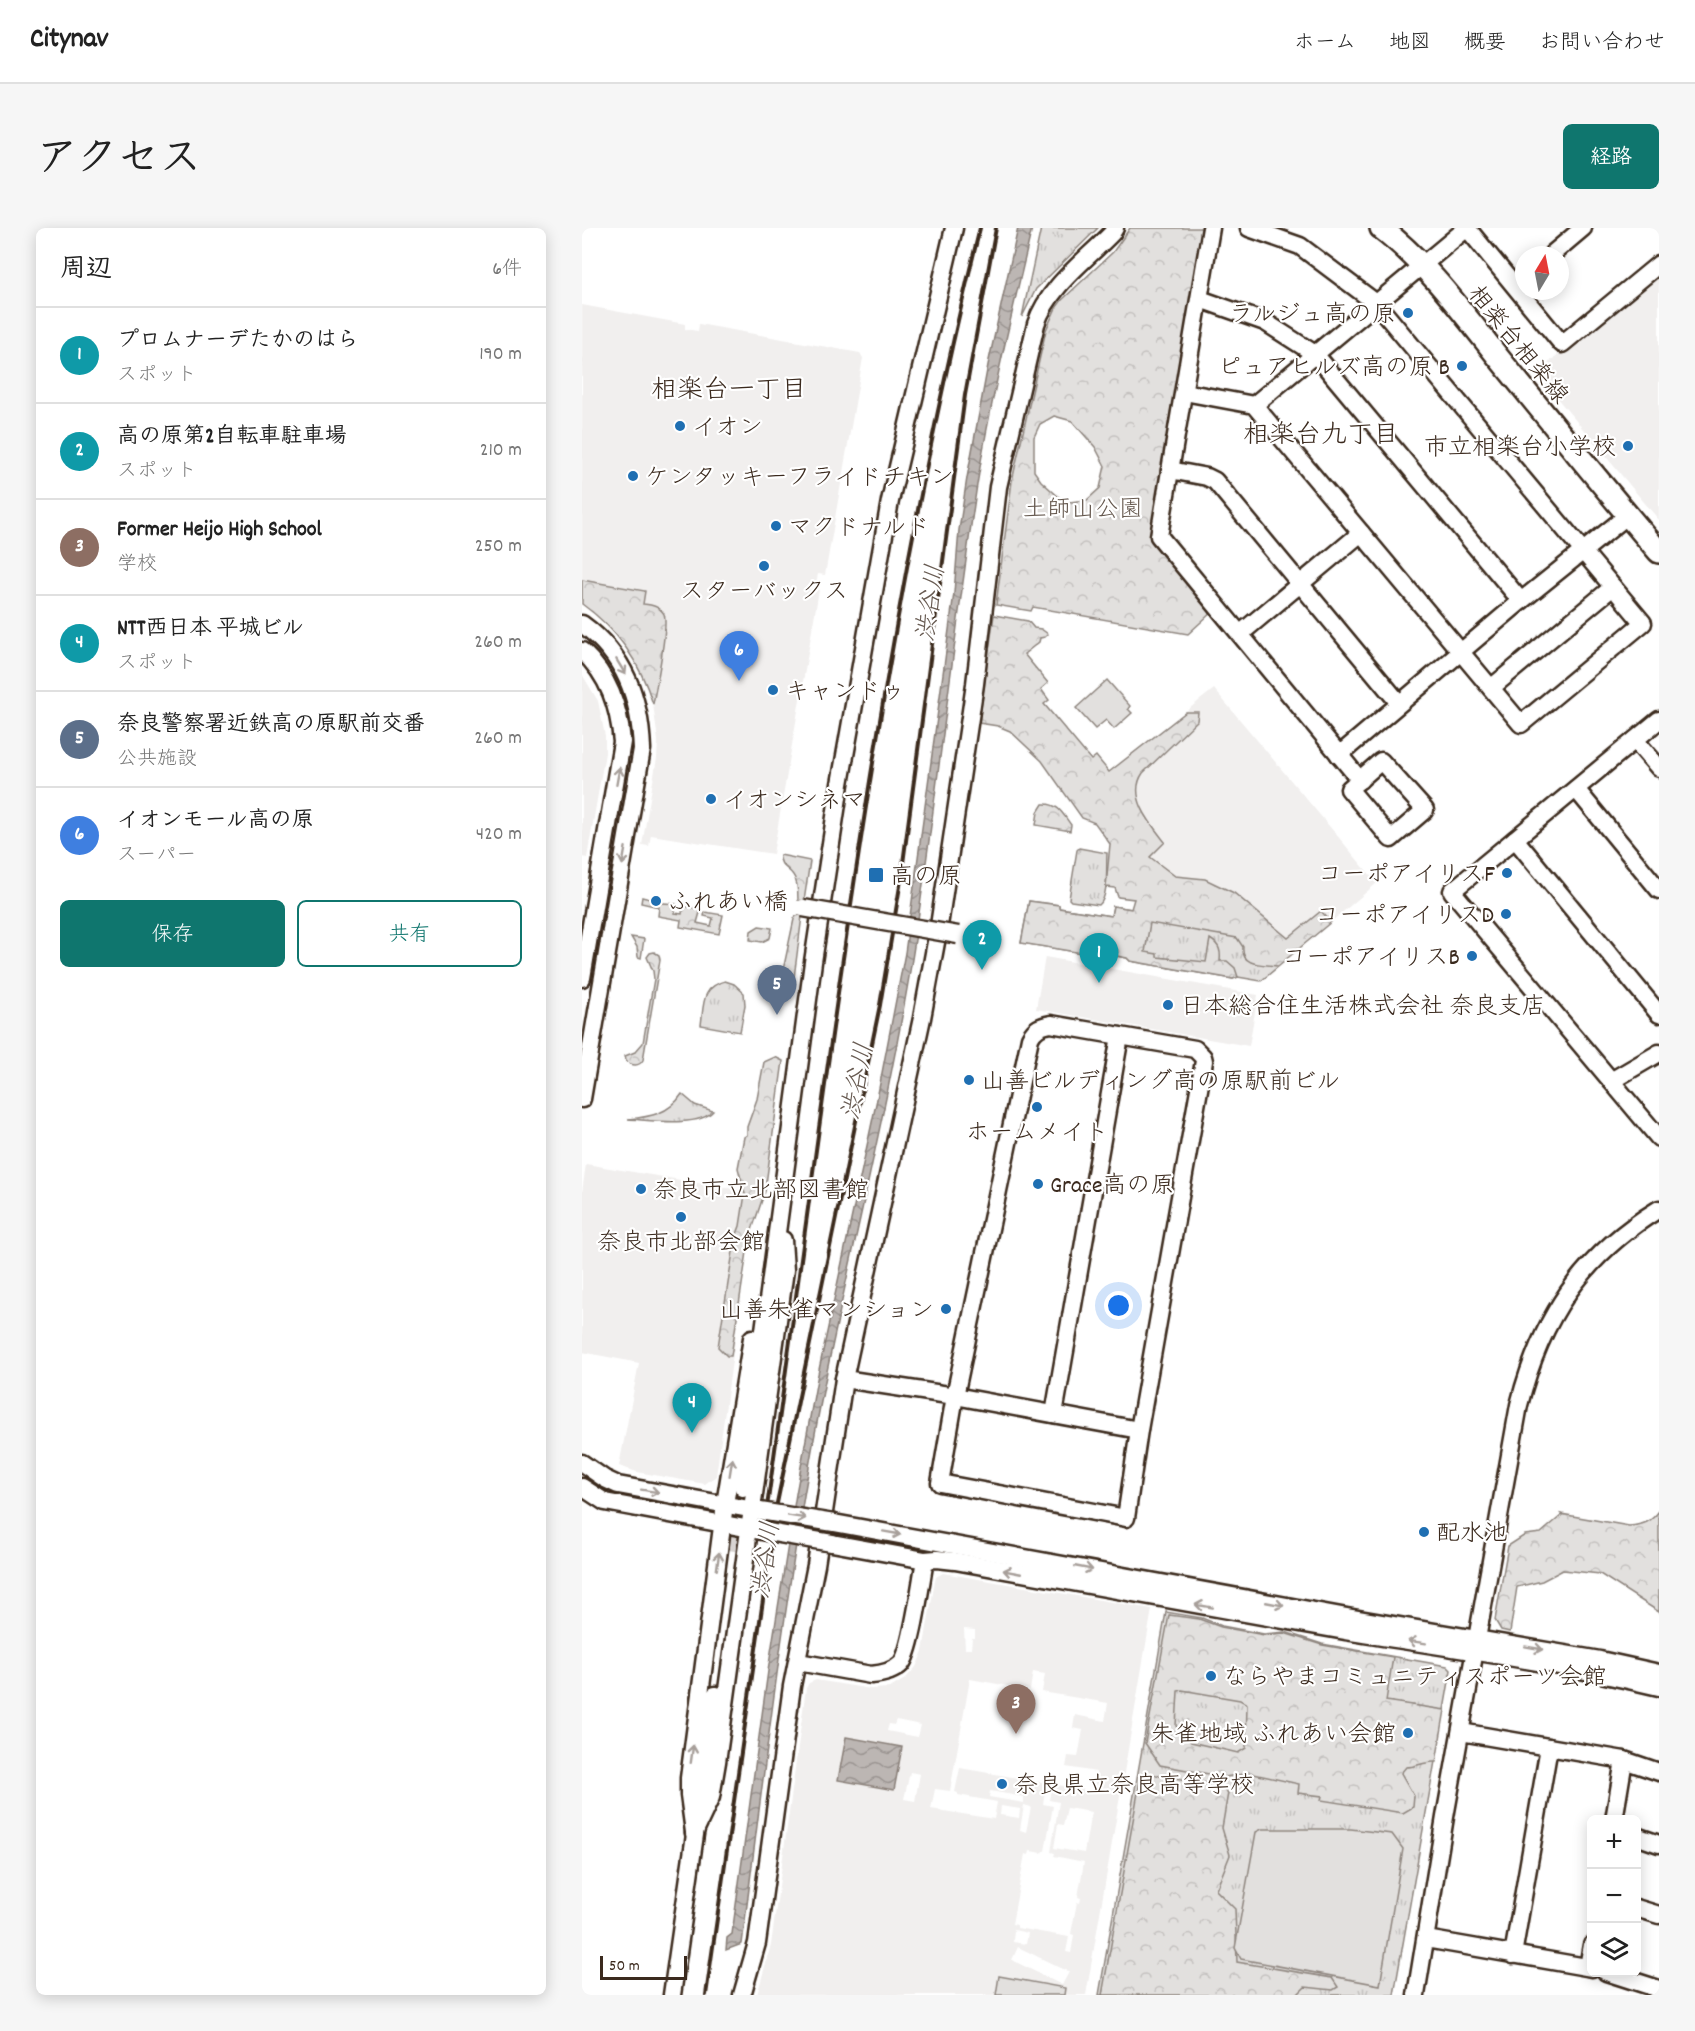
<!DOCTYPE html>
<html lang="ja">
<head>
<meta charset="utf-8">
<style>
  body { margin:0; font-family:Dekko,"Klee One",sans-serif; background:#f6f6f6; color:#222 }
  .controls { position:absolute; right:18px; bottom:18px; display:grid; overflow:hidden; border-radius:9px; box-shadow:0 3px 15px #0003 }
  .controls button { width:54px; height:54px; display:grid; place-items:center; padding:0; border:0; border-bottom:2px solid #e0e0e0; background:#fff; color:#222; font:30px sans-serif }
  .compass { position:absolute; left:933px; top:18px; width:54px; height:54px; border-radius:50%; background:#fff; box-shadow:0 3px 15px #0003; rotate:10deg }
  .scale { position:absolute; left:18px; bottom:15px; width:87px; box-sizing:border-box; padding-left:6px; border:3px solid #3b2a1e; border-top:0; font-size:16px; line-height:21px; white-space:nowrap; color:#3b2a1e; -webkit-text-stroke:4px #fff; paint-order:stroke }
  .you { position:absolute; left:537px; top:1078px; width:21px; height:21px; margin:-15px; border:4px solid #fff; border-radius:50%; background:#1a73e8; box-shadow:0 0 0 9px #1a73e833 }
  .badge { display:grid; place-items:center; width:39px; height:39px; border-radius:50%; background:#0f766e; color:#fff; font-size:20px; font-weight:700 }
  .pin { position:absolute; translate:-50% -50px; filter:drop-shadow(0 2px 3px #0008) }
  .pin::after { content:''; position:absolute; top:32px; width:21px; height:18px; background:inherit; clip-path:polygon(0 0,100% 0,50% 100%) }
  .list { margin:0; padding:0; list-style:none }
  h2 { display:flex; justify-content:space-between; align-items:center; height:78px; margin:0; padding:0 24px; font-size:26px }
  h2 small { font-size:20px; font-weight:400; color:#767676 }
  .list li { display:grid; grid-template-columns:39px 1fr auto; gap:18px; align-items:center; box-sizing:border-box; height:96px; padding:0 24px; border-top:2px solid #e0e0e0 }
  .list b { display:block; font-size:22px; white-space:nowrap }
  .list p { margin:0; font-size:20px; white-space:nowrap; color:#767676 }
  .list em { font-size:20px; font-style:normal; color:#767676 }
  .actions { display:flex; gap:12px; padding:18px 24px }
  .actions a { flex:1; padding:14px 0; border:2px solid #0f766e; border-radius:9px; text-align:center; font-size:21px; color:#0f766e }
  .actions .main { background:#0f766e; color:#fff }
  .icon { flex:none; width:33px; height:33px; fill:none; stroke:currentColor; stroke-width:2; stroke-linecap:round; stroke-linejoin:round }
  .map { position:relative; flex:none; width:1077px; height:1767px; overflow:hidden; border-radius:9px }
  header { display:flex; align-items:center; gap:36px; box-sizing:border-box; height:84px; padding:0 30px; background:#fff; border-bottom:2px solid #e0e0e0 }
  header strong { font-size:28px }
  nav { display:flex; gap:33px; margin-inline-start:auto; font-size:21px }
  .intro { display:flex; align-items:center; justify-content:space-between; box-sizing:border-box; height:144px; padding:0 36px }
  h1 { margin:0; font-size:42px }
  .button { padding:15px 27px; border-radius:9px; background:#0f766e; color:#fff; font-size:21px; font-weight:700 }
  main { display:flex; gap:36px; padding:0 36px }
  aside { flex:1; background:#fff; border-radius:9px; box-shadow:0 3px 15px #0003 }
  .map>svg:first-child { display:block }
  .built { fill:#f1efee; fill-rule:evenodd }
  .grass { fill:url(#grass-tufts); stroke:#8e857e; stroke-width:1.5 }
  .forest { fill:url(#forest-crowns); stroke:#8e857e; stroke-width:1.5; fill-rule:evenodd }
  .garden { fill:#e2e0de; stroke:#8e857e; stroke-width:1.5 }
  .water { fill:url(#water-waves); stroke:#887e77; stroke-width:1.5 }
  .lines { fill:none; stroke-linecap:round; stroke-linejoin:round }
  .minor-tunnel { stroke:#d8d4d2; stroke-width:16; stroke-dasharray:16 8; stroke-linecap:butt }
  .minor-casing { stroke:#3b2a1e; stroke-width:21 }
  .major-casing { stroke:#3b2a1e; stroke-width:26 }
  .minor { stroke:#fff; stroke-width:16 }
  .major { stroke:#fff; stroke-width:21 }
  .rail { stroke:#3b2a1e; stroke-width:4 }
  .minor-bridge-casing { stroke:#3b2a1e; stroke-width:21; stroke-linecap:butt }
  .minor-bridge { stroke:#fff; stroke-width:16 }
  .oneway { stroke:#a79f9a }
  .poi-dot { fill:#1f6fb2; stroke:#fff; stroke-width:2 }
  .labels { text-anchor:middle; stroke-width:4.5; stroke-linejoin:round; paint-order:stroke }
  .poi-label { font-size:24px; fill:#3b2a1e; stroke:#fff; text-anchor:start }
  .street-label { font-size:24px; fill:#3b2a1e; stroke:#fff }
  .park-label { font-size:24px; fill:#65584e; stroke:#fff }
  .neighbourhood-label { font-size:26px; fill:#3b2a1e; stroke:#fff }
  .water-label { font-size:26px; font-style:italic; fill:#685b52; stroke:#fff }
</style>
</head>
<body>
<header>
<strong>Citynav</strong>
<nav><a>ホーム</a><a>地図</a><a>概要</a><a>お問い合わせ</a></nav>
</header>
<div class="intro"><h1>アクセス</h1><a class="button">経路</a></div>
<main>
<aside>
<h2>周辺<small>6件</small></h2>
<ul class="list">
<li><span class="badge" style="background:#0f9aa8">1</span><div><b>プロムナーデたかのはら</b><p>スポット</p></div><em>190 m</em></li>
<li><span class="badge" style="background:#0f9aa8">2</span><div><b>高の原第2自転車駐車場</b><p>スポット</p></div><em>210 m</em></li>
<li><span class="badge" style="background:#8d6e63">3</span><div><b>Former Heijo High School</b><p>学校</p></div><em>250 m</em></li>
<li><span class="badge" style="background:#0f9aa8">4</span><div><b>NTT西日本 平城ビル</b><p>スポット</p></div><em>260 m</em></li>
<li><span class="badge" style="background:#5c6f8a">5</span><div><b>奈良警察署近鉄高の原駅前交番</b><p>公共施設</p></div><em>260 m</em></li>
<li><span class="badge" style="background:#3f7fe0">6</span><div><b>イオンモール高の原</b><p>スーパー</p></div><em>420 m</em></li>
</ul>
<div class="actions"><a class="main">保存</a><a>共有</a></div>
</aside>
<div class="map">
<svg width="1077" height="1767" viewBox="0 0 1077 1767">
  <defs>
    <pattern id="grass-tufts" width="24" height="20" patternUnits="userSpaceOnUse" patternTransform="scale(1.5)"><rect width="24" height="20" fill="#e2e0de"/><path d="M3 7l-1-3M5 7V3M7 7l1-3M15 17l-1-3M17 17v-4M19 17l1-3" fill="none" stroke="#c3c0be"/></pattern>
    <pattern id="forest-crowns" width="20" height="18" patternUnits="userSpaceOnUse" patternTransform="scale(1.5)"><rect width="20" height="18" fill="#e2e0de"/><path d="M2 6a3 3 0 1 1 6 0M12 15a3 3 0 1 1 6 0" fill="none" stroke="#c3c0be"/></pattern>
    <pattern id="water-waves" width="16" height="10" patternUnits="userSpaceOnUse" patternTransform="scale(1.5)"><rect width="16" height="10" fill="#bcb6b3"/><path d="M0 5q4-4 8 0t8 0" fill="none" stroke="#9a9491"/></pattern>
  </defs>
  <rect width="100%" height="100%" fill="#fff"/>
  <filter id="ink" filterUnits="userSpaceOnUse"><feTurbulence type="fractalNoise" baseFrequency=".0167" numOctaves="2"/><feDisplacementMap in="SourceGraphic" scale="12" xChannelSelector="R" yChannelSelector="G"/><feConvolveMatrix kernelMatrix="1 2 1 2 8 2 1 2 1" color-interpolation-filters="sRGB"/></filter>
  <g filter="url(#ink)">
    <g class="built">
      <polygon points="1077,42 1077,292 954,145"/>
      <polygon points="0,77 103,96 103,101 116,103 117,96 278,125 281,130 243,347 236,346 233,361 237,362 191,626 69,607 67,618 60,617 75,530 76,513 71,476 57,438 42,415 27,397 0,376"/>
      <polygon points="0,446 16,473 23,508 23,525 5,630 0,629"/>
      <polygon points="632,461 795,655 703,733 549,681 551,671 536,669 533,660 524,659 528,616 513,595 500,590 489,574"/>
      <polygon points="463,729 676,767 667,818 454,781"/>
      <polygon points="4,936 181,966 167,1011 134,1248 123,1256 55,1244 37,1238 57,1135 0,1124 0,964"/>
      <path d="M361,1345L570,1381L504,1767H482L483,1760L418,1749L414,1767H175L189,1717L224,1460L227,1455L234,1452L289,1461L308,1460L323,1451L334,1439L341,1423L353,1353L354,1349ZM382,1401L393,1402V1410H390L389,1421H383ZM451,1444L463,1446L460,1464L526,1475L523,1493L493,1487L491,1500L501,1502L496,1529L486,1528L484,1539L514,1544L511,1563L470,1556L467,1572L477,1574L469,1624L473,1625L472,1628L502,1634L496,1669L499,1670L498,1675L495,1674L489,1706L492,1707L489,1725L484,1724L487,1709L435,1700V1697L430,1696L443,1626L447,1627L448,1623L460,1625L461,1623H463L471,1578L461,1576L464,1555L378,1540L373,1564L376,1565V1567L415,1574L412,1591L349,1581L353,1561L368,1563L388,1451L448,1462ZM314,1492L339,1497L336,1509L305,1503L307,1496L312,1497ZM328,1544L338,1546L333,1573L322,1571ZM408,1563L442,1569V1575L407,1569ZM442,1577L449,1579L444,1604L438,1602ZM419,1578L438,1581L437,1590L418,1587ZM485,1580L509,1584L502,1625L472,1620L476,1596L481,1597ZM432,1702L446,1705L444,1716L431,1714ZM436,1719L487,1744L480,1757L430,1732Z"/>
    </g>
    <g class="grass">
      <polygon points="459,0 516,0 454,61 440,89"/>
      <path d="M497,620L525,625C524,638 527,669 517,677L489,673L487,671L495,622Z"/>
      <polygon points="447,673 477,677 477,680 529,688 531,678 653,696 703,733 679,753 656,749 651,751 548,733 545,730 513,724 512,727 439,715"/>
      <polygon points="177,698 190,700 188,710 180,714 168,712 169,703"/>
      <path d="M143,753L152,756L162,765L163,777L158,804L119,797C122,776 119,759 143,753Z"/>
      <path d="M100,866L113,877L131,883C116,900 67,892 46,891C68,889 87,886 100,866Z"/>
      <polygon points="584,1384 620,1390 640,1398 682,1406 703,1404 740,1416 865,1438 869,1442 812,1767 517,1767"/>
    </g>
    <g class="forest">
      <path d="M548,0H624L571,311L630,384L606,406L451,379L449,383L414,377L430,253L464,102L474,80L480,72L531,24ZM472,188L490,193L513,219L523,238L518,260L505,272L487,274L478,270L459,253L452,243V209L458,196Z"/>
      <path d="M0,352L63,363L61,376C69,377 78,378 82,386C87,398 74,459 71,476C58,434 36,402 0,376Z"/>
      <path d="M412,387L446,393L452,400L459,401L466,406L463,409L458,410L457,414L442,426L466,455L459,461L467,472L462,476L509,532L514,528L527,544L604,484H616L615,493L561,545C545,568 568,595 583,614L568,629L593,648L623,651L652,665L706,710L739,683L749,694L696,738C681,736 659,739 661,719L655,710L568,695L563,724L575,726V729L624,734L628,711C638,717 639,724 638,733H645L653,740L656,749L651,751L548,733L545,730L513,724L512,727L439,715L447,673L477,677V680L529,688L531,678L549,681L552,671L536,669L533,660L524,659L528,616L513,595L500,590L460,533L428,503L416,498L397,495Z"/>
      <path d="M461,576C476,575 481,586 489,597L488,603L454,597L456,584Z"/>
      <path d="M198,627L228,633L222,673L216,672C216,664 216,653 211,647C206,639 197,639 198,627Z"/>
      <polygon points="60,669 68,671 68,674 94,676 93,685 100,686 101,678 119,681 115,695 129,698 131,690 122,688 123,684 141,687 137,706 98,699 99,692 76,688 77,679 59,675"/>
      <polygon points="218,687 220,688 210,765 208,767 193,765 195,754 199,752 212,691 214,688"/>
      <polygon points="49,709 62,711 59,730 56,729 55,719"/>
      <path d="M72,724L77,727L78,732L61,832C57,839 50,838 44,833L43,828L53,824L61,815L72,751L71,743L65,729L68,725Z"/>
      <polygon points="193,829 201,833 183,963 167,1011 149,1128 145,1128 136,1119 153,1011 158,998 163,966 156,940 162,909 165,907 165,899 175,871 182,834"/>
      <path d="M1077,1283V1384L1018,1346L981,1342L960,1353L935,1359L928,1404L919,1402L913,1392L926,1318L943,1307L959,1305L980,1287L979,1286L1047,1298C1061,1297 1069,1294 1077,1283Z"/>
      <path d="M587,1387L617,1391L639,1399L682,1407L702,1405L740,1417L811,1429L804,1473L863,1482L854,1534C842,1533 835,1539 824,1539L819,1545L832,1568L831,1579L821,1585L739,1572L740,1568L716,1565L717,1556L667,1545L643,1549L578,1537L563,1515ZM600,1462L658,1472L665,1476L664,1520L656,1525L609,1514L594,1498L596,1463Z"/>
      <polygon points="568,1546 637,1557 646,1565 640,1600 648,1627 634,1662 653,1681 655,1734 750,1750 756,1759 751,1762 723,1759 715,1767 520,1767 558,1553"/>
    </g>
    <g class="garden">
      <polygon points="525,452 548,478 546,481 550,485 532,501 524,492 513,501 494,480"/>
      <polygon points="680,1601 769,1601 810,1606 821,1621 798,1757 659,1731 653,1720 674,1604"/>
      <polygon points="417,1748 483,1760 482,1767 414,1767"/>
    </g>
    <g class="water">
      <path d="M436,0H450C430,85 409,170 395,257C371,412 355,569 331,725C308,869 272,1010 243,1153C206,1339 184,1528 160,1716L144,1722L145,1710L150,1706L186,1443L214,1266L235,1151L295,871L323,725L372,365L377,302L385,250L406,137Z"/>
      <polygon points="264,1509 320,1519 312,1562 256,1552"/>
    </g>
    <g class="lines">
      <polyline class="minor-tunnel" points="153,1323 161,1260"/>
      <g class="minor-casing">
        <g id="minor">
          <polyline points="629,0 577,308 778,552"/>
          <polyline points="885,0 980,116 1077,36"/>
          <polyline points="969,27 1001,0"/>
          <polyline points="618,71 683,94 733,126 939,373"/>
          <polyline points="602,164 672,177 939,496 1061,395 794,75 718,18 667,0"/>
          <polyline points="672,177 885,0"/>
          <polyline points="588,242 625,249 633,253 817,475"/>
          <path d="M0,396C43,427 58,470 60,521L0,871"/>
          <polyline points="658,406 779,305"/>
          <path d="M0,423C27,448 37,479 40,514L0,750"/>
          <polyline points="909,460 1031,359"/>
          <polyline points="1077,492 870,663 1077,910"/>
          <polyline points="1053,512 1077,540"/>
          <polyline points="757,527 939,373 1046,287"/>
          <polygon points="799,533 843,582 809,611 767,561"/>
          <polyline points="994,561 1077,662"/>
          <polyline points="933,611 1077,786"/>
          <path d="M469,796L613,821L621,829L622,833L557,1202L544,1290L358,1255L373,1168L448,810C453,800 459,798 469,796Z"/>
          <polyline points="1029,853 1077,825"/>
          <polyline points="262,1151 373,1168 557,1202"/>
          <polyline points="472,1186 538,808"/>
          <polyline points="0,1235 23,1251 36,1257 178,1283"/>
          <polyline points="0,1259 23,1274 174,1302"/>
          <polyline points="161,1260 231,734 258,556 308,273 372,0"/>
          <polyline points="252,1295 765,1389 1018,1432 1077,1445"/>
          <path d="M250,1315L343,1332L355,1331L373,1333C503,1357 633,1380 763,1403C868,1420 974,1434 1077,1459"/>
          <path d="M216,1434L289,1447C300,1446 311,1444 319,1436C330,1423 339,1353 343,1332"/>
          <polyline points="879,1504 1042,1532 1077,1544"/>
          <polyline points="1032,1592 1042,1532"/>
          <polyline points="112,1604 107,1567 107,1550 143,1276 170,1110"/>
          <polyline points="112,1605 129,1569 135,1534 203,1042 201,1012"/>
          <polyline points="1054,1608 1077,1616"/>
          <polyline points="1054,1680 1077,1687"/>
          <polyline points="844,1711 1010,1740"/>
          <polyline points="931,1727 967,1519"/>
          <polyline points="1006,1739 1010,1717"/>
          <polyline points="1024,1744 1077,1761"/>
          <polyline points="90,1767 133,1467"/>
          <path d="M160,1767L175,1715L210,1458L234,1337L262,1151L340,790L357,698L393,456L416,259L454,96C466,59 503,33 530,5L533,0"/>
          <path d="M834,1767L863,1589L937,1177C959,1090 1000,1028 1077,981"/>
        </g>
      </g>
      <g class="major-casing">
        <path id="major" d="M799,0C844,34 881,85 916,129C969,194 1022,260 1077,324"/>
      </g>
      <use href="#minor" class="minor"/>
      <use href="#major" class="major"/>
      <g class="rail">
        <path d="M184,1286C245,855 293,422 398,0"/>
        <polyline points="124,1767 195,1275 298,777 318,658 383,167 414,0"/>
      </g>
      <g class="minor-bridge-casing">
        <g id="minor-bridge">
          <polyline points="221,680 376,707"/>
          <polyline points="178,1283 252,1295"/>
          <polyline points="174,1302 250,1315"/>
        </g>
      </g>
      <use href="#minor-bridge" class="minor-bridge"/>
    </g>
    <defs><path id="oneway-shaft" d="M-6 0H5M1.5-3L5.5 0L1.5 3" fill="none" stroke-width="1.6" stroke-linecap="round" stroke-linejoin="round" transform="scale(1.5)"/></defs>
    <g class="oneway">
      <use href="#oneway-shaft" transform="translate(39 439) rotate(59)"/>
      <use href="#oneway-shaft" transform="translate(36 548) rotate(-80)"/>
      <use href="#oneway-shaft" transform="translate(42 628) rotate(100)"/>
      <use href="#oneway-shaft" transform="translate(149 1239) rotate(-81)"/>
      <use href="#oneway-shaft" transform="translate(68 1263) rotate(9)"/>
      <use href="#oneway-shaft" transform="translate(215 1289) rotate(9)"/>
      <use href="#oneway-shaft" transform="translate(310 1305) rotate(10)"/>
      <use href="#oneway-shaft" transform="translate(136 1333) rotate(-82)"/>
      <use href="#oneway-shaft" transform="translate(502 1340) rotate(11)"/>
      <use href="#oneway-shaft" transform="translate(430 1344) rotate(-169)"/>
      <use href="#oneway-shaft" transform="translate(693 1376) rotate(11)"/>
      <use href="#oneway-shaft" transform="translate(622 1378) rotate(-170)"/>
      <use href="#oneway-shaft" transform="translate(835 1414) rotate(-171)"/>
      <use href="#oneway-shaft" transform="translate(952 1420) rotate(10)"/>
      <use href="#oneway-shaft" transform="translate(110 1526) rotate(-82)"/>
    </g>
  </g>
  <g class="poi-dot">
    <circle cx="826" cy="85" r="6"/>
    <circle cx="880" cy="138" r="6"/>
    <circle cx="98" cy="198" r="6"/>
    <circle cx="1046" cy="218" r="6"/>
    <circle cx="51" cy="248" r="6"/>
    <circle cx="194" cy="298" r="6"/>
    <circle cx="182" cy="338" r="6"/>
    <circle cx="191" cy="462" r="6"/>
    <circle cx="129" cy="571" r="6"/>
    <circle cx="925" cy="645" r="6"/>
    <rect x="286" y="639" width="16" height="16" rx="3"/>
    <circle cx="74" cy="673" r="6"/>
    <circle cx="924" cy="686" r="6"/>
    <circle cx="890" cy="728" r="6"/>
    <circle cx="586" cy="777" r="6"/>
    <circle cx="387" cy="852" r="6"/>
    <circle cx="455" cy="879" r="6"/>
    <circle cx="456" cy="956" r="6"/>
    <circle cx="59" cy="961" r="6"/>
    <circle cx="99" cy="989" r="6"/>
    <circle cx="364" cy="1081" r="6"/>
    <circle cx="842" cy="1304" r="6"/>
    <circle cx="629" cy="1448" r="6"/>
    <circle cx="826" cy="1505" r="6"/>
    <circle cx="420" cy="1556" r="6"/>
  </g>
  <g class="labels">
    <g class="poi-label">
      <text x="814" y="93" text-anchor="end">ラルジュ高の原</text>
      <text x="868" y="146" text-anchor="end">ピュアヒルズ高の原 B</text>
      <text x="110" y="206">イオン</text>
      <text x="1034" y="226" text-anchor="end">市立相楽台小学校</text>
      <text x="63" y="256">ケンタッキーフライドチキン</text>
      <text x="206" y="306">マクドナルド</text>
      <text x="182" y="370" text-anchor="middle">スターバックス</text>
      <text x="203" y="470">キャンドゥ</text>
      <text x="141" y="579">イオンシネマ</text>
      <text x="913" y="653" text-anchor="end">コーポアイリスF</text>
      <text x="308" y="655">高の原</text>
      <text x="86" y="681">ふれあい橋</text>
      <text x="912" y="694" text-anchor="end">コーポアイリスD</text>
      <text x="878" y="736" text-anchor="end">コーポアイリスB</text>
      <text x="598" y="785">日本総合住生活株式会社 奈良支店</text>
      <text x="399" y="860">山善ビルディング高の原駅前ビル</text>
      <text x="455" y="911" text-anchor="middle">ホームメイト</text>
      <text x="468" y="964">Grace高の原</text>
      <text x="71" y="969">奈良市立北部図書館</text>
      <text x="99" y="1021" text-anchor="middle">奈良市北部会館</text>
      <text x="352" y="1089" text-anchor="end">山善朱雀マンション</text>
      <text x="854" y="1312">配水池</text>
      <text x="641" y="1456">ならやまコミュニティスポーツ会館</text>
      <text x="814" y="1513" text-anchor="end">朱雀地域 ふれあい会館</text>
      <text x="432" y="1564">奈良県立奈良高等学校</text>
    </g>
    <g class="street-label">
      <text transform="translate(937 116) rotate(51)" y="8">相楽台相楽線</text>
    </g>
    <g class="park-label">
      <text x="501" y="288">土師山公園</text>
    </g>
    <g class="neighbourhood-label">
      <text x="147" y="169">相楽台一丁目</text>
      <text x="739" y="214">相楽台九丁目</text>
    </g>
    <g class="water-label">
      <text transform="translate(347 375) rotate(-82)" y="9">渋谷川</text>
      <text transform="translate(274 853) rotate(-79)" y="9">渋谷川</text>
      <text transform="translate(182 1332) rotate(-82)" y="9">渋谷川</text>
    </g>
  </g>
</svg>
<div class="controls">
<button>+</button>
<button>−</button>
<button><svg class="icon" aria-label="layers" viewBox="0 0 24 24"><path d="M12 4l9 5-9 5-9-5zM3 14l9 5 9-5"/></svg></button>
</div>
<svg class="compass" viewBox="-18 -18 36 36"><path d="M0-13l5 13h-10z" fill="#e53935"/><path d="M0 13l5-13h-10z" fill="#767676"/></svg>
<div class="scale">50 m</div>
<div class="you"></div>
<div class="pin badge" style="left:517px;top:755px;background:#0f9aa8">1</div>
<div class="pin badge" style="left:400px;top:742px;background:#0f9aa8">2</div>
<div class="pin badge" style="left:434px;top:1506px;background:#8d6e63">3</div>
<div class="pin badge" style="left:110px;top:1205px;background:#0f9aa8">4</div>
<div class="pin badge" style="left:195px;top:787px;background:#5c6f8a">5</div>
<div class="pin badge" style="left:157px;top:453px;background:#3f7fe0">6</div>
</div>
</main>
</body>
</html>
